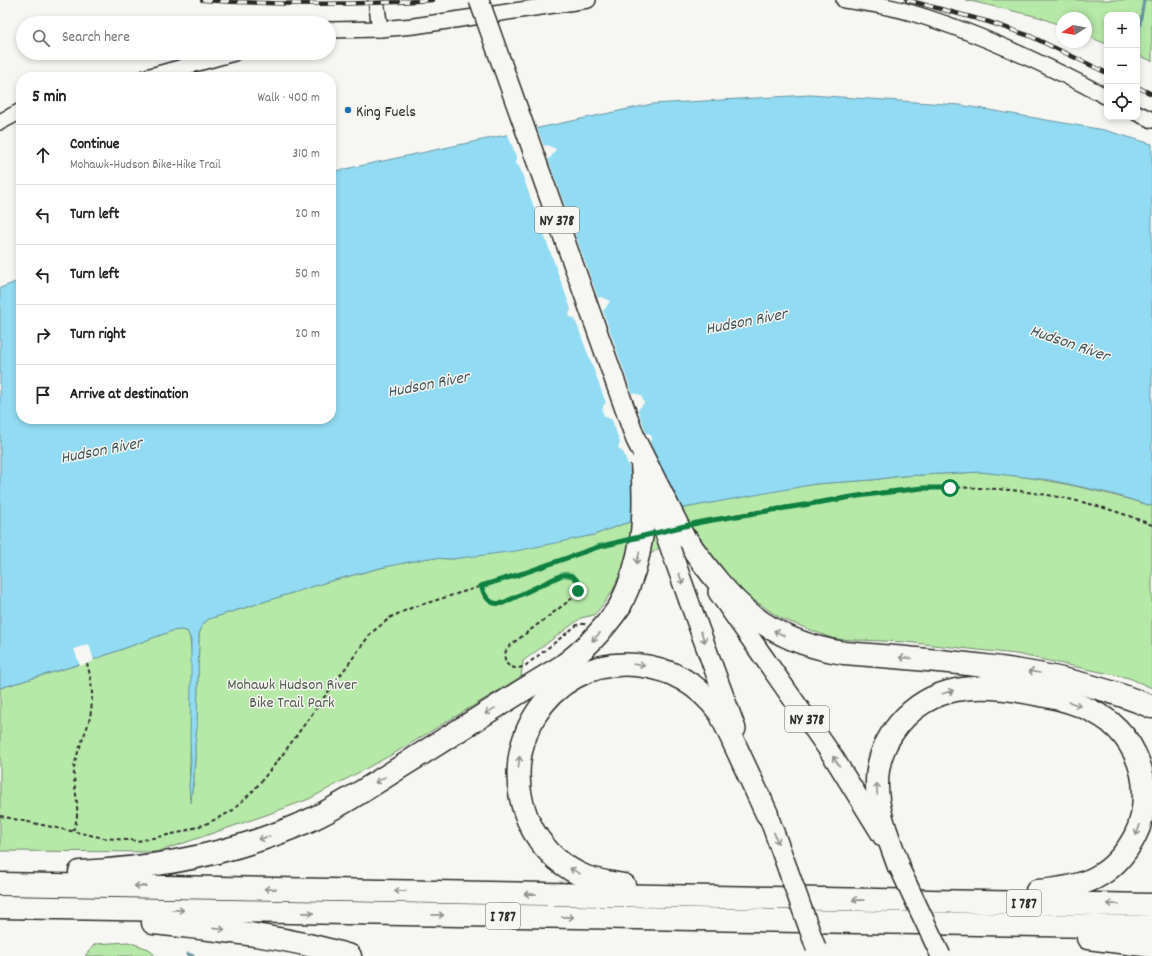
<!DOCTYPE html>
<html lang="en">
<head>
<meta charset="utf-8">
<style>
  body { margin:0; font-family:Dekko,sans-serif; background:#f6f6f6; color:#202124 }
  .controls { position:absolute; right:12px; top:12px; display:grid; overflow:hidden; border-radius:8px; box-shadow:0 2px 6px #0003 }
  .controls button { width:36px; height:36px; display:grid; place-items:center; padding:0; border:0; border-bottom:1px solid #e0e0e0; background:#fff; color:#202124; font:20px sans-serif }
  .compass { position:absolute; left:1056px; top:12px; width:36px; height:36px; border-radius:50%; background:#fff; box-shadow:0 2px 6px #0003; rotate:259deg }
  .stop { position:absolute; width:12px; height:12px; margin:-9px; border:3px solid #0b8043; border-radius:50%; background:#fff }
  .stop.end { background:#0b8043; border-color:#fff; box-shadow:0 1px 4px #0008 }
  .list { margin:0; padding:0; list-style:none }
  h2 { display:flex; justify-content:space-between; align-items:center; height:52px; margin:0; padding:0 16px; font-size:17px }
  h2 small { font-size:13px; font-weight:400; color:#757577 }
  .list li { display:grid; grid-template-columns:26px 1fr auto; gap:12px; align-items:center; box-sizing:border-box; height:60px; padding:0 16px; border-top:1px solid #e0e0e0 }
  .list b { display:block; font-size:15px; white-space:nowrap }
  .list p { margin:0; font-size:13px; white-space:nowrap; color:#757577 }
  .list em { font-size:13px; font-style:normal; color:#757577 }
  .icon { flex:none; width:22px; height:22px; fill:none; stroke:currentColor; stroke-width:2; stroke-linecap:round; stroke-linejoin:round }
  .map { position:relative; flex:none; width:1152px; height:956px; overflow:hidden }
  .search { position:absolute; background:#fff; box-shadow:0 2px 6px #0003; left:16px; top:16px; width:320px; height:44px; display:flex; align-items:center; gap:10px; box-sizing:border-box; padding:0 14px; border-radius:22px; color:#757577; font-size:15px }
  .panel { position:absolute; background:#fff; box-shadow:0 2px 6px #0003; left:16px; top:72px; width:320px; height:352px; border-radius:16px }
  .map>svg:first-child { display:block }
  .green { fill:#b6e8a8; stroke:#708a6a }
  .water { fill:#91dcf2; stroke:#6895a2 }
  .pier { fill:#f6f6f2 }
  .lines { fill:none; stroke-linecap:round; stroke-linejoin:round }
  .stream { stroke:#6895a2; stroke-width:3 }
  .minor-casing { stroke:#2b2b2b; stroke-width:18 }
  .major-casing { stroke:#2b2b2b; stroke-width:22 }
  .highway-casing { stroke:#2b2b2b; stroke-width:25 }
  .path { stroke:#2b2b2b; stroke-width:2; stroke-dasharray:4 3; stroke-linecap:butt }
  .minor { stroke:#f6f6f2; stroke-width:15 }
  .major { stroke:#f6f6f2; stroke-width:19 }
  .highway { stroke:#f6f6f2; stroke-width:22 }
  .rail-casing { stroke:#2b2b2b; stroke-width:4.5 }
  .rail { stroke:#f6f6f2; stroke-width:3; stroke-dasharray:9; stroke-linecap:butt }
  .major-bridge-casing { stroke:#2b2b2b; stroke-width:22; stroke-linecap:butt }
  .highway-bridge-casing { stroke:#2b2b2b; stroke-width:25; stroke-linecap:butt }
  .major-bridge { stroke:#f6f6f2; stroke-width:19 }
  .highway-bridge { stroke:#f6f6f2; stroke-width:22 }
  .oneway { stroke:#90908e }
  .route { stroke:#0b8043; stroke-width:5 }
  .poi-dot { fill:#1f6fb2; stroke:#f6f6f2; stroke-width:1.5 }
  .labels { text-anchor:middle; stroke-width:3; stroke-linejoin:round; paint-order:stroke }
  .shield { fill:#f6f6f2; stroke:#686867; stroke-width:1 }
  .shield-label { font-size:15px; font-weight:bold; fill:#2b2b2b }
  .poi-label { font-size:16px; fill:#2b2b2b; stroke:#f6f6f2; text-anchor:start }
  .park-label { font-size:16px; fill:#4e5a4a; stroke:#f6f6f2 }
  .water-label { font-size:17px; font-style:italic; fill:#44575d; stroke:#f6f6f2 }
</style>
</head>
<body>
<div class="map">
<svg width="1152" height="956" viewBox="0 0 1152 956">
  <rect width="100%" height="100%" fill="#f6f6f2"/>
  <filter id="ink" filterUnits="userSpaceOnUse"><feTurbulence type="fractalNoise" baseFrequency=".025" numOctaves="2"/><feDisplacementMap in="SourceGraphic" scale="8" xChannelSelector="R" yChannelSelector="G"/><feConvolveMatrix kernelMatrix="1 2 1 2 8 2 1 2 1" color-interpolation-filters="sRGB"/></filter>
  <g filter="url(#ink)">
    <g class="green">
      <polygon points="966,0 1152,0 1152,61 1137,55 1137,15 1107,15 1107,44 1086,36 1086,18 1062,18 1062,26 1039,17"/>
      <path d="M981,472C1041,477 1094,489 1152,506V688L1129,678L1016,654L905,642L834,639L780,618L738,589L702,545L698,535L663,545L618,578L613,590L602,606L594,615L581,618L523,661L521,677L393,754L309,799L266,815L181,844L156,852L0,851V688L87,662L172,631L180,630L187,631C198,644 187,774 190,800L194,781L195,758V744L197,727L199,634L203,624L209,619L327,582L380,568L428,558L452,559L594,535L623,524L684,508L773,491L815,484L872,480L902,476Z"/>
      <polygon points="128,942 149,949 155,956 85,956 95,944"/>
    </g>
    <polygon class="water" points="810,95 960,105 1104,130 1152,144 1152,506 1109,493 1050,480 981,472 902,476 872,480 815,484 684,508 623,524 594,535 516,551 452,559 428,558 380,568 327,582 209,619 203,624 199,634 197,727 195,744 195,758 191,803 189,786 191,761 190,741 191,686 191,640 187,631 180,630 172,631 87,662 0,688 0,288 21,280 21,419 331,419 331,172 652,104"/>
    <g class="pier">
      <polygon points="536,126 544,146 547,145 556,149 551,157 548,159 598,298 601,297 610,301 605,309 603,311 632,393 641,395 644,403 638,410 646,433 650,434 652,438 650,442 659,468 676,500 679,501 681,504 679,506 631,484 630,481 633,477 623,452 620,450 618,447 620,443 612,420 604,416 602,411 604,404 606,403 575,319 569,316 571,309 519,166 515,164 517,159 507,132"/>
      <polygon points="89,644 94,661 80,666 74,649"/>
    </g>
    <g class="lines">
      <g class="stream">
        <polyline points="1137,42 1144,0"/>
        <polyline points="188,954 193,956"/>
      </g>
      <g class="minor-casing">
        <g id="minor">
          <polyline points="376,0 380,29"/>
          <path d="M844,0C867,3 890,6 912,13C980,33 1045,64 1107,97"/>
          <polyline points="329,30 380,29 414,26 588,0"/>
          <polyline points="147,77 234,53"/>
          <polyline points="1137,113 1152,120"/>
          <polyline points="0,122 21,111"/>
        </g>
      </g>
      <g class="major-casing">
        <g id="major">
          <polyline points="718,592 834,758 883,837"/>
          <polyline points="689,601 736,729"/>
          <polyline points="762,799 788,870"/>
        </g>
      </g>
      <g class="highway-casing">
        <g id="highway">
          <path d="M686,539C730,602 765,641 844,653C949,662 1054,666 1152,707"/>
          <path d="M899,867C890,841 877,813 877,786C876,739 911,699 956,690C983,685 1013,689 1040,695C1064,699 1090,707 1110,722C1131,739 1144,766 1144,793C1144,808 1142,823 1135,836C1113,878 1082,888 1037,891"/>
          <path d="M80,872C158,868 236,853 308,821C343,805 375,783 407,763C458,731 509,698 561,667C585,650 603,630 620,606"/>
          <polyline points="0,884 1152,905"/>
          <path d="M624,885C611,883 598,881 586,877C564,868 546,852 534,832C490,755 545,657 636,665C672,668 699,685 720,713L767,814"/>
          <polyline points="0,907 1152,927"/>
          <path d="M153,923C220,930 286,936 350,956"/>
          <polyline points="1088,938 1152,946"/>
        </g>
      </g>
      <g class="path">
        <path d="M694,524C729,516 765,510 801,505C844,497 889,490 933,488C1007,485 1083,496 1152,525"/>
        <path d="M481,586C485,597 490,606 503,603L562,575L572,576L578,582V591L574,597L508,647C499,661 510,673 525,666L577,625L582,624H587"/>
        <polyline points="0,816 104,838 138,841 182,832 208,823 232,811 254,790 280,758 371,633 391,617 411,608 524,573 598,547 625,540"/>
        <path d="M73,831C75,826 77,820 77,814C78,798 73,783 74,768C76,756 81,744 85,733C94,711 94,686 87,664"/>
      </g>
      <use href="#minor" class="minor"/>
      <use href="#major" class="major"/>
      <use href="#highway" class="highway"/>
      <g class="rail-casing">
        <g id="rail">
          <path d="M202,0C279,5 356,5 432,0"/>
          <polyline points="907,0 989,22 1030,36 1107,73"/>
          <polyline points="1137,87 1152,94"/>
        </g>
      </g>
      <use href="#rail" class="rail"/>
      <g class="major-bridge-casing">
        <g id="major-bridge">
          <polyline points="479,0 636,440 686,539"/>
          <polyline points="650,491 689,601"/>
          <polyline points="899,867 941,956"/>
          <polyline points="788,870 816,948"/>
        </g>
      </g>
      <g class="highway-bridge-casing">
        <path id="highway-bridge" d="M620,606C644,557 646,517 642,463"/>
      </g>
      <use href="#major-bridge" class="major-bridge"/>
      <use href="#highway-bridge" class="highway-bridge"/>
    </g>
    <defs><path id="oneway-shaft" d="M-6 0H5M1.5-3L5.5 0L1.5 3" fill="none" stroke-width="1.6" stroke-linecap="round" stroke-linejoin="round"/></defs>
    <g class="oneway">
      <use href="#oneway-shaft" transform="translate(638 558) rotate(104)"/>
      <use href="#oneway-shaft" transform="translate(681 579) rotate(70)"/>
      <use href="#oneway-shaft" transform="translate(779 633) rotate(-153)"/>
      <use href="#oneway-shaft" transform="translate(596 637) rotate(133)"/>
      <use href="#oneway-shaft" transform="translate(703 637) rotate(70)"/>
      <use href="#oneway-shaft" transform="translate(905 658) rotate(-175)"/>
      <use href="#oneway-shaft" transform="translate(639 665) rotate(7)"/>
      <use href="#oneway-shaft" transform="translate(1034 672) rotate(-170)"/>
      <use href="#oneway-shaft" transform="translate(948 692) rotate(-16)"/>
      <use href="#oneway-shaft" transform="translate(1075 704) rotate(20)"/>
      <use href="#oneway-shaft" transform="translate(490 711) rotate(148)"/>
      <use href="#oneway-shaft" transform="translate(836 761) rotate(-124)"/>
      <use href="#oneway-shaft" transform="translate(519 762) rotate(-84)"/>
      <use href="#oneway-shaft" transform="translate(380 780) rotate(148)"/>
      <use href="#oneway-shaft" transform="translate(877 789) rotate(-93)"/>
      <use href="#oneway-shaft" transform="translate(1138 830) rotate(111)"/>
      <use href="#oneway-shaft" transform="translate(264 838) rotate(161)"/>
      <use href="#oneway-shaft" transform="translate(776 838) rotate(70)"/>
      <use href="#oneway-shaft" transform="translate(575 871) rotate(-151)"/>
      <use href="#oneway-shaft" transform="translate(140 886) rotate(-179)"/>
      <use href="#oneway-shaft" transform="translate(270 889) rotate(-179)"/>
      <use href="#oneway-shaft" transform="translate(400 891) rotate(-179)"/>
      <use href="#oneway-shaft" transform="translate(530 894) rotate(-179)"/>
      <use href="#oneway-shaft" transform="translate(858 900) rotate(-179)"/>
      <use href="#oneway-shaft" transform="translate(1113 904) rotate(-179)"/>
      <use href="#oneway-shaft" transform="translate(178 910) rotate(1)"/>
      <use href="#oneway-shaft" transform="translate(308 913) rotate(1)"/>
      <use href="#oneway-shaft" transform="translate(438 915) rotate(1)"/>
      <use href="#oneway-shaft" transform="translate(568 917) rotate(1)"/>
      <use href="#oneway-shaft" transform="translate(219 929) rotate(6)"/>
    </g>
  </g>
  <g class="lines" filter="url(#ink)">
    <path class="route" d="M578,591C580,579 573,574 562,575L503,603C490,606 485,597 481,586L524,573L598,547L701,522L858,496L922,488H950"/>
  </g>
  <circle class="poi-dot" cx="348" cy="110" r="4"/>
  <g class="labels">
    <g class="shield">
      <rect x="535" y="207" width="44" height="26" rx="3"/>
      <rect x="785" y="706" width="44" height="26" rx="3"/>
      <rect x="1007" y="890" width="34" height="26" rx="3"/>
      <rect x="486" y="903" width="34" height="26" rx="3"/>
    </g>
    <g class="shield-label">
      <text x="557" y="225">NY 378</text>
      <text x="807" y="724">NY 378</text>
      <text x="1024" y="908">I 787</text>
      <text x="503" y="921">I 787</text>
    </g>
    <g class="poi-label">
      <text x="356" y="116">King Fuels</text>
    </g>
    <g class="park-label">
      <text x="292" y="689">Mohawk Hudson River<tspan x="292" dy="18">Bike Trail Park</tspan></text>
    </g>
    <g class="water-label">
      <text transform="translate(746 320) rotate(-11)" y="6">Hudson River</text>
      <text transform="translate(1070 342) rotate(19)" y="6">Hudson River</text>
      <text transform="translate(428 383) rotate(-11)" y="6">Hudson River</text>
      <text transform="translate(101 449) rotate(-11)" y="6">Hudson River</text>
    </g>
  </g>
</svg>
<div class="controls">
<button>+</button>
<button>−</button>
<button><svg class="icon" aria-label="locate" viewBox="0 0 24 24"><circle cx="12" cy="12" r="6"/><path d="M12 2v4M12 18v4M2 12h4M18 12h4"/></svg></button>
</div>
<svg class="compass" viewBox="-18 -18 36 36"><path d="M0-13l5 13h-10z" fill="#e53935"/><path d="M0 13l5-13h-10z" fill="#757577"/></svg>
<div class="stop" style="left:950px;top:488px"></div>
<div class="stop end" style="left:578px;top:591px"></div>
<div class="search"><svg class="icon" aria-label="search" viewBox="0 0 24 24"><circle cx="10" cy="10" r="6"/><path d="M15 15l6 6"/></svg>Search here</div>
<section class="panel">
<h2>5 min<small>Walk · 400 m</small></h2>
<ul class="list">
<li><svg class="icon" aria-label="ahead" viewBox="0 0 24 24"><path d="M12 20V5M6 11l6-6 6 6"/></svg><div><b>Continue</b><p>Mohawk-Hudson Bike-Hike Trail</p></div><em>310 m</em></li>
<li><svg class="icon" aria-label="left" viewBox="0 0 24 24"><path d="M17 20v-9H6M10 6l-5 5 5 5"/></svg><div><b>Turn left</b></div><em>20 m</em></li>
<li><svg class="icon" aria-label="left" viewBox="0 0 24 24"><path d="M17 20v-9H6M10 6l-5 5 5 5"/></svg><div><b>Turn left</b></div><em>50 m</em></li>
<li><svg class="icon" aria-label="right" viewBox="0 0 24 24"><path d="M7 20v-9h11M14 6l5 5-5 5"/></svg><div><b>Turn right</b></div><em>20 m</em></li>
<li><svg class="icon" aria-label="arrive" viewBox="0 0 24 24"><path d="M6 21V4h12l-3 4 3 4H6"/></svg><div><b>Arrive at destination</b></div></li>
</ul>
</section>
</div>
</body>
</html>
